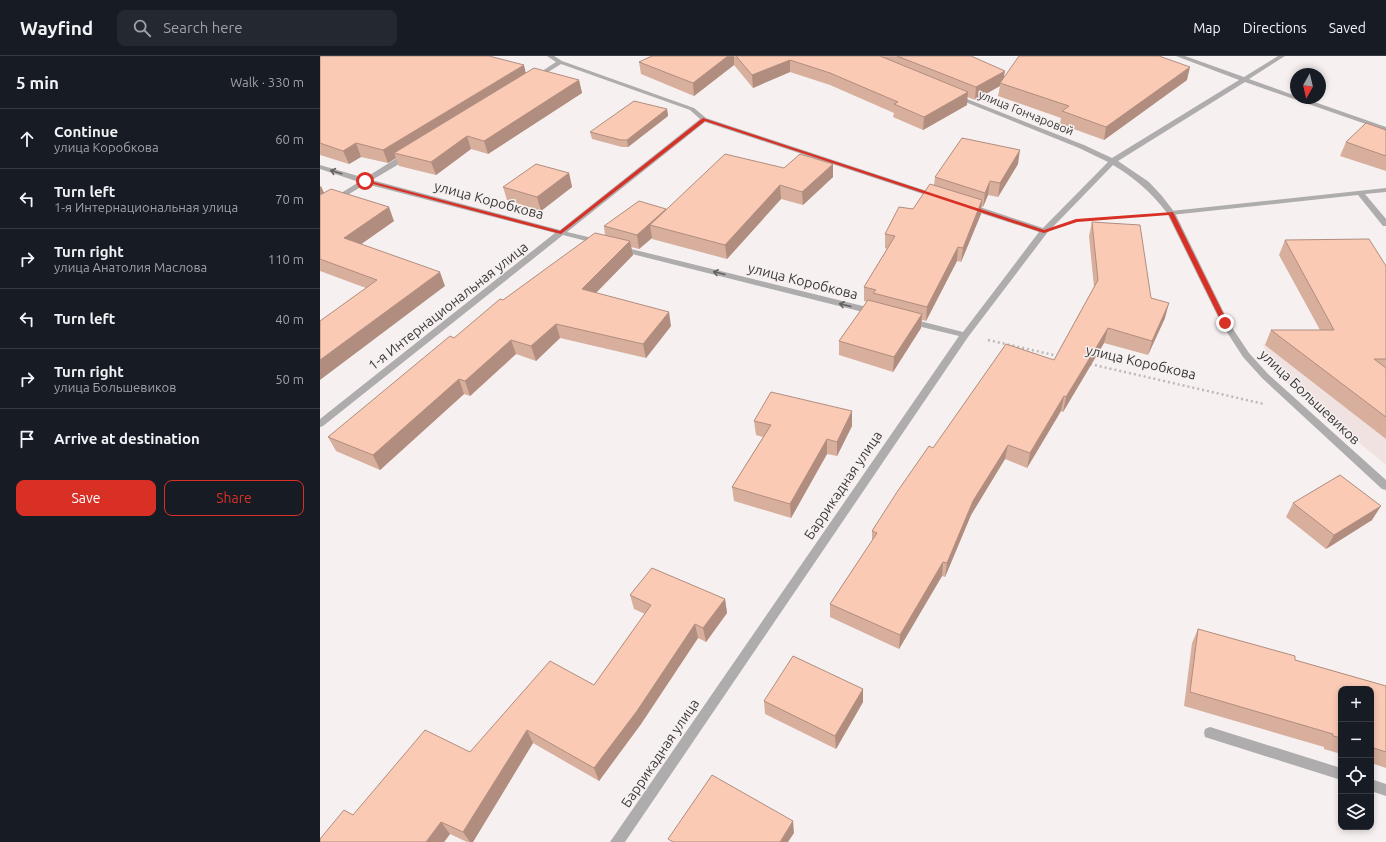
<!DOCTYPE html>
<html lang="en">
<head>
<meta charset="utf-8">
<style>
  body { margin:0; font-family:Ubuntu,sans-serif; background:#242831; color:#f1f3f6 }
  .controls { position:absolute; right:12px; bottom:12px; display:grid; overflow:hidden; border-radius:8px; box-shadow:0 2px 6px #0003 }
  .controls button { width:36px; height:36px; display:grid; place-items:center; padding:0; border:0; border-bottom:1px solid #363941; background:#171b24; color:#f1f3f6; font:20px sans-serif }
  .compass { position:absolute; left:970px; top:12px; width:36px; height:36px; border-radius:50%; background:#171b24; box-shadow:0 2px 6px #0003; rotate:188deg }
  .stop { position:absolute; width:12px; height:12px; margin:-9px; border:3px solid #d93025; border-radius:50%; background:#fff }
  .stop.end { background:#d93025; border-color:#fff; box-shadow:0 1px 4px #0008 }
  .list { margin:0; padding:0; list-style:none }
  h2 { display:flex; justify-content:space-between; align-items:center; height:52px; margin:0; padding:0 16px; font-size:17px }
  h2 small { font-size:13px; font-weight:400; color:#9ea1a6 }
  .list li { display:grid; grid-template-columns:26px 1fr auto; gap:12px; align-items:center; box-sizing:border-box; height:60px; padding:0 16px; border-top:1px solid #363941 }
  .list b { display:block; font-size:15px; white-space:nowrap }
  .list p { margin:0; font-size:13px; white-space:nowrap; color:#9ea1a6 }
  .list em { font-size:13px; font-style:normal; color:#9ea1a6 }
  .actions { display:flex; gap:8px; padding:12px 16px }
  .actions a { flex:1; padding:9px 0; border:1px solid #d93025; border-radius:8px; text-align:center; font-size:14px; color:#d93025 }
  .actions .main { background:#d93025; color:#fff }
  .icon { flex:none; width:22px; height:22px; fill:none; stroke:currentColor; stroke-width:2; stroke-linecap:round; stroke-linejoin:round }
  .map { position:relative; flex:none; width:1066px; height:786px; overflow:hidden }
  header { display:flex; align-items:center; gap:24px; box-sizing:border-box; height:56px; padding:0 20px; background:#171b24; border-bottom:1px solid #363941 }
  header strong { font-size:19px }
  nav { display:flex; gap:22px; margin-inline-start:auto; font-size:14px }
  .search { width:280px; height:36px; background:#242831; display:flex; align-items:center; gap:10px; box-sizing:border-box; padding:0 14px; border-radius:8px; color:#9ea1a6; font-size:15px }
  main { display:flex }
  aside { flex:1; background:#171b24 }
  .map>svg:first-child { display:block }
  .built { fill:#f0e2e1 }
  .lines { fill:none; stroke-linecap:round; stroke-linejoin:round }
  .path-far1 { stroke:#bdb9b8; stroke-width:2; stroke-dasharray:1.5 2; stroke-linecap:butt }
  .path { stroke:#bdb9b8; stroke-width:2.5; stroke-dasharray:2 3; stroke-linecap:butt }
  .lane { fill:#aeacac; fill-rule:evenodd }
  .street { fill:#aeacac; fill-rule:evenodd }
  .wall { fill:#d8ae9c }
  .shaded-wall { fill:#b08d7f }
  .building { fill:#fbcab5; stroke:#b08d7f }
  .oneway { stroke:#636161 }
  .route { fill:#d93025 }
  .labels { text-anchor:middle; stroke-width:3; stroke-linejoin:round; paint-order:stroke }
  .far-street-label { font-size:12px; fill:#3b3938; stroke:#f6f1f0 }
  .street-label { font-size:14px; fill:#3b3938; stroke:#f6f1f0 }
</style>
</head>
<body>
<header>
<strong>Wayfind</strong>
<div class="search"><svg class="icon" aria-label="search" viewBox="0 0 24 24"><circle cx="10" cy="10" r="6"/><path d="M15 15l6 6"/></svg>Search here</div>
<nav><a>Map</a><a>Directions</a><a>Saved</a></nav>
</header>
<main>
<aside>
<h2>5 min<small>Walk · 330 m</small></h2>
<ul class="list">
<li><svg class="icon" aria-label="ahead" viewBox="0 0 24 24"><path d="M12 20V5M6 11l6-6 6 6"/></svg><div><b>Continue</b><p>улица Коробкова</p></div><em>60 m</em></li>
<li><svg class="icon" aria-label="left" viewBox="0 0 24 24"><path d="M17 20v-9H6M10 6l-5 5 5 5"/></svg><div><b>Turn left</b><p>1-я Интернациональная улица</p></div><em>70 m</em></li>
<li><svg class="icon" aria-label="right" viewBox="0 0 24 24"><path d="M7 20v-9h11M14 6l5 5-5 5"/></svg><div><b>Turn right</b><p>улица Анатолия Маслова</p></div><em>110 m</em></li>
<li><svg class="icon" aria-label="left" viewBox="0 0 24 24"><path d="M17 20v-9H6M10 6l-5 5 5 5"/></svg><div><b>Turn left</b></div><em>40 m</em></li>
<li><svg class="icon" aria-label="right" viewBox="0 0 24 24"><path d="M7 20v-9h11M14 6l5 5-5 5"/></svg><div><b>Turn right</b><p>улица Большевиков</p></div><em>50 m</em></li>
<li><svg class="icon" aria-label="arrive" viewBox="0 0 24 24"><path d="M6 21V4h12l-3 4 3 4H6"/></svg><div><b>Arrive at destination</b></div></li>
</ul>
<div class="actions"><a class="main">Save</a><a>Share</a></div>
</aside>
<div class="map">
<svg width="1066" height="786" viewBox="0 0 1066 786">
  <rect width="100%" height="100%" fill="#f6f1f0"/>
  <polygon class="built" points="1066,285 1066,409 955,317 943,288"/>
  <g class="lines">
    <polyline class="path-far1" points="765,164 826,159"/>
    <g class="path">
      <polyline points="668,284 738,300"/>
      <polyline points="770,308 944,348"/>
    </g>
    <g class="lane">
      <polygon points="1066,132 1066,136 1045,138 1066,163 1066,170 1063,170 1038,139 851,159 847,157 851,155"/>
      <polygon points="890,671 1021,712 1021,724 885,681 884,677 885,673"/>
      <polygon points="1051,723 1066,728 1066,740 1051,735"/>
    </g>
    <g class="street">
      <polygon points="227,0 234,0 242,5 374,52 386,62 622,140 621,142 615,142 385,66 247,176 281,184 281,188 278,188 243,179 3,370 0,371 0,363 235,177 46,128 0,155 0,150 39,126 0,113 0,109 45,122 85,97 91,97 91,101 52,124 240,174 380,63 370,54 241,8 217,23 213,23 213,21 236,6"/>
      <path d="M856,0H865L924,21L958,0H965L929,23L976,40V42H983L1066,71V75L925,26L798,105L829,126L842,140L855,157L909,267L929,297L948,318L1066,424V434L1062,433L942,322L923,301L901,267L847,157C832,137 815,122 793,109L727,177L648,281L305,786H290L639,280L585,267L584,265L585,263L588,262L643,276L719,176L645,152V148H651L723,172L788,106L759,92L633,41V39H637L764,89L792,102L919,24Z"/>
      <polygon points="296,190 299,190 555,253 559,256 555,259 296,194"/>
    </g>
  </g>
  <g class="wall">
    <polygon points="332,0 651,0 684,21 867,24 784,84 740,68 741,62 678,40 680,30 655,44 647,41 647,49 603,74 573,61 574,57 510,29 470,16 433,32 414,9 374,40 321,18 319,6"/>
    <polygon points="0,1 206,17 259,24 262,37 168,98 151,93 116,119 79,110 76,102 68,107 41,101 29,108 0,99"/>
    <polygon points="347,53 348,60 308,91 302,91 272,83 270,76"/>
    <polygon points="1066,74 1066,115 1020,100 1026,86"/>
    <polygon points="698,108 678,141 668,139 663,151 661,150 661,158 641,206 637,205 606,265 602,264 601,272 573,316 519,299 519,285 547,246 544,245 544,231 567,193 565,192 565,178 593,153 614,129 615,121"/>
    <polygon points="464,112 513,121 483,149 461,143 407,203 332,183 332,182 319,193 311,191 313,199 276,237 351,270 326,302 240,282 216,305 196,298 150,340 144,338 60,414 16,395 8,381 183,244 285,179 284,170 346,153"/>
    <polygon points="249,117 252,131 221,155 187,144 183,131"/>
    <polygon points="0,130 4,137 74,165 41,188 125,230 46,232 0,215"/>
    <polygon points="772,166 831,242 845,262 828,299 784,287 743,356 741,355 707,412 685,403 651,459 625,521 622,520 579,593 510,561 510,548 552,485 552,475 613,392 734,304 774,231 769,180"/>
    <polygon points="965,184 1066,210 1066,383 945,289 951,274 1000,274 959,199"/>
    <polygon points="434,365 532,370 517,400 507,398 471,462 414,445 412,431 443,381 436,379"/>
    <polygon points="973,447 1052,464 1006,493 966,461"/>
    <polygon points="310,539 405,543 407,557 386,586 378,582 321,668 279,725 213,687 153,786 147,786 130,778 124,786 0,786 33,759 274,629 325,558 314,553"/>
    <polygon points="878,573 975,604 1066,630 1066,712 1051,707 1051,633 1021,633 1021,698 1004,693 1004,691 864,650 872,587"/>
    <polygon points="543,633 543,646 516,693 445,658 444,645"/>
  </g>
  <g class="shaded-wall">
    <polygon points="408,0 414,0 414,9 374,40 373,27"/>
    <polygon points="470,4 470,16 433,32 432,19"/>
    <polygon points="204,9 207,22 74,97 76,102 68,107 63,94"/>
    <polygon points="870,11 867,24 784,84 786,71"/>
    <polygon points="685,15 683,27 680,27 680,30 655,44 656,31"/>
    <polygon points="259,24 262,37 168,98 164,85"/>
    <polygon points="648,36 647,49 603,74 604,61"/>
    <polygon points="347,53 348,60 308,91 307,84"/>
    <polygon points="147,80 151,93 116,119 111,106"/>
    <polygon points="36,87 41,101 29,108 23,95"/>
    <polygon points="700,94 698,108 678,141 680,127"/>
    <polygon points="513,108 513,121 483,149 482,136"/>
    <polygon points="249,117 252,131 221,155 217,141"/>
    <polygon points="670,125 668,139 663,151 665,137"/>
    <polygon points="460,129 461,143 407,203 405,189"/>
    <polygon points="1,130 7,144 0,148 0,131"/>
    <polygon points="662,144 661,158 641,206 643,192"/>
    <polygon points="69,151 74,165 30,196 24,182"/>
    <polygon points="346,153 348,167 330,169 332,182 319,193 317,179"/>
    <polygon points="310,185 313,199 266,247 262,233"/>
    <polygon points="638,191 637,205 606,265 607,251"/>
    <polygon points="120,216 125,230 0,324 0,304"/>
    <polygon points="849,247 845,262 828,299 832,285"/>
    <polygon points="349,256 351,270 326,302 323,288"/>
    <polygon points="602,258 601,272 573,316 574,301"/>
    <polygon points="236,268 240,282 216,305 211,290"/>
    <polygon points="788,272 784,287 743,356 746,341"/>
    <polygon points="191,284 196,298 150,340 145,325"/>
    <polygon points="139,323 144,338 60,414 53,399"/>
    <polygon points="744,340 741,355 707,412 710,397"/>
    <polygon points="532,355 532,370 517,400 517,386"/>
    <polygon points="507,383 507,398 471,462 470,448"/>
    <polygon points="688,389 685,403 651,459 625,521 627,507 653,445"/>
    <polygon points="1061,450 1052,464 1006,493 1014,479"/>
    <polygon points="623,506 622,520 579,593 580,579"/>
    <polygon points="405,543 407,557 386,586 383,572"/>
    <polygon points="375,568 378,582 321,668 279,725 274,712"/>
    <polygon points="543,633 543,646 516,693 515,680"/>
    <polygon points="207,674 213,687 153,786 150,786 143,776"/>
    <polygon points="473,765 474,777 468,786 460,786"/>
    <polygon points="121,766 130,778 124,786 106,786"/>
  </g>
  <g class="building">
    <polygon points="2,0 169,0 204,9 63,94 36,87 23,95 0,87 0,1"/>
    <polygon points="332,0 408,0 373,27 319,6"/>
    <polygon points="416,0 560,0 648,36 604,61 574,48 578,46 510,17 470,4 432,19"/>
    <polygon points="577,0 651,0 685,15 656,31"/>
    <polygon points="699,0 839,0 870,11 786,71 742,55 749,50 680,27"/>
    <polygon points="214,12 259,24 164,85 147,80 111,106 74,97"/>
    <polygon points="314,45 347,53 307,84 301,84 270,76"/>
    <polygon points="1046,67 1066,74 1066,100 1026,86"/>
    <polygon points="642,82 700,94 680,127 670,125 665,137 615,121"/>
    <polygon points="405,98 464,112 480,98 513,108 482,136 460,129 405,189 330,169"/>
    <polygon points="216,108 249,117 217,141 183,131"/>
    <polygon points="610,128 662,144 643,192 638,191 607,251 553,237 556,234 544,231 575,180 565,178 579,151 593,153"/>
    <polygon points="11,133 69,151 24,182 120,216 0,304 0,265 57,224 0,203 0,139"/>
    <polygon points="319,145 346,153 317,179 284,170"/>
    <polygon points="772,166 820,169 831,242 849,247 832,285 788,272 746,341 744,340 710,397 688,389 653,445 627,507 623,506 580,579 510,548 557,477 552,475 577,436 609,390 613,392 686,288 734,304 778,224"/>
    <polygon points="275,177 310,185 262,233 349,256 323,288 236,268 211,290 191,284 145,325 139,323 53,399 8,381 130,280 134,282 180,243 183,244"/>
    <polygon points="1049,183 1066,210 1066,303 1054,303 1066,312 1066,361 951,274 1014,274 965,184"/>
    <polygon points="548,244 602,258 574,301 519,285"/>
    <polygon points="451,336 532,355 517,386 507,383 470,448 412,431 451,369 434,365"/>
    <polygon points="1020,419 1061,450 1014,479 973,447"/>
    <polygon points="332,512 405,543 383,572 375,568 317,655 274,712 207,674 143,776 121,766 106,786 0,786 0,783 24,754 33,759 105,674 150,696 230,605 274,629 331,549 310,539"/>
    <polygon points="878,573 975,600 975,604 1066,630 1066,696 1051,691 1051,633 1021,633 1021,682 1013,680 1013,678 870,636"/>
    <polygon points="473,600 543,633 515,680 444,645"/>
    <polygon points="392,719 473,765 460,786 353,786 348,783"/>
  </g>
  <defs><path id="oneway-shaft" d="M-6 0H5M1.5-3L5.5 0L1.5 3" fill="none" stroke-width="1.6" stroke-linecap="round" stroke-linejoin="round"/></defs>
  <g class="oneway">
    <use href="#oneway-shaft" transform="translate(16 116) rotate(-163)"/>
    <use href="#oneway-shaft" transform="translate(399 217) rotate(-166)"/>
    <use href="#oneway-shaft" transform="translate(525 249) rotate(-166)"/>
  </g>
  <polygon class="route" points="383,62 724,174 756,163 853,156 908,267 905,269 902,267 849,159 757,166 724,177 385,65 241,178 42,125 46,124 240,175"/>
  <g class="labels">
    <g class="far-street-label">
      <text transform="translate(706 57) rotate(22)" y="4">улица Гончаровой</text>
    </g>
    <g class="street-label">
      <text transform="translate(169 144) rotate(15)" y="5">улица Коробкова</text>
      <text transform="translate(483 225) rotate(14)" y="5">улица Коробкова</text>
      <text transform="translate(128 250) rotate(-38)" y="5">1-я Интернациональная улица</text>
      <text transform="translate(821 306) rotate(13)" y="5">улица Коробкова</text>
      <text transform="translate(990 341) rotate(43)" y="5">улица Большевиков</text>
      <text transform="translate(523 429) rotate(-56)" y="5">Баррикадная улица</text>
      <text transform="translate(340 697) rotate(-56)" y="5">Баррикадная улица</text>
    </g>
  </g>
</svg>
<div class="controls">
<button>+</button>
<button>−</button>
<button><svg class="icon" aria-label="locate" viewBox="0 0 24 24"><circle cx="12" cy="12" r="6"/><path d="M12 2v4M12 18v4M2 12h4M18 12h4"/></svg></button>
<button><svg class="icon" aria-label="layers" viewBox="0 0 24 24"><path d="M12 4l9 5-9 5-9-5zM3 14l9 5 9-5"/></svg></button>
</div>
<svg class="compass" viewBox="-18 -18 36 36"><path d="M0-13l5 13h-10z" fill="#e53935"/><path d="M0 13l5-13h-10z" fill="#9ea1a6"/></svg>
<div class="stop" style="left:45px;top:125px"></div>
<div class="stop end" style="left:905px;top:267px"></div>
</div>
</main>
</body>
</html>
